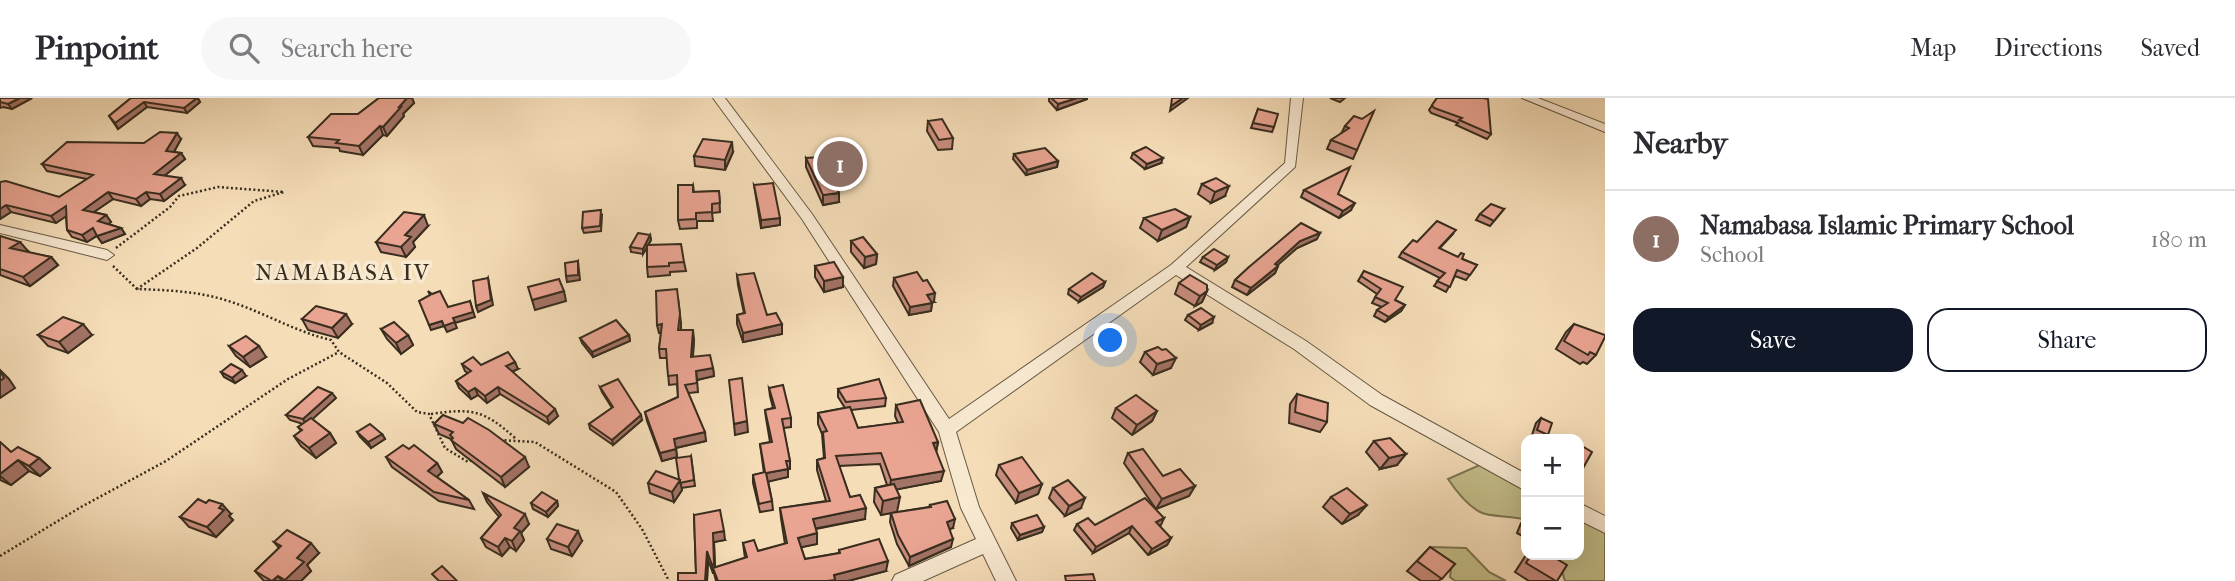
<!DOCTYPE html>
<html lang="en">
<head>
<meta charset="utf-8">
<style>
  body { margin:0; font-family:"IM FELL French Canon",serif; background:#f7f7f7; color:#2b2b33 }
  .controls { position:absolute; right:21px; bottom:21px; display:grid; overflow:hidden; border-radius:14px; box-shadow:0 7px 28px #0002 }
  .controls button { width:63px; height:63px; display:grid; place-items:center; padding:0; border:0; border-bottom:2px solid #e1e1e2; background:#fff; color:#2b2b33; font:35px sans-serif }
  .you { position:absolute; left:1111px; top:243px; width:24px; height:24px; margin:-18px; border:5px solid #fff; border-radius:50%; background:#1a73e8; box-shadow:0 0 0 10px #1a73e833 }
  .badge { display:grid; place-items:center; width:46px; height:46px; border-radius:50%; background:#111827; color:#fff; font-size:23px; font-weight:700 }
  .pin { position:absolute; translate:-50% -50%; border:4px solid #fff; box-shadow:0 2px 7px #0006 }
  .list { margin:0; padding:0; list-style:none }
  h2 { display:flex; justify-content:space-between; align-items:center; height:91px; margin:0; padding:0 28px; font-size:30px }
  h2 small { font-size:23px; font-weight:400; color:#7c7c81 }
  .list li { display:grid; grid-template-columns:46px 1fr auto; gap:21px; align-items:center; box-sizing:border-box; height:98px; padding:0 28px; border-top:2px solid #e1e1e2 }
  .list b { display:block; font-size:26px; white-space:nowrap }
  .list p { margin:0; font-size:23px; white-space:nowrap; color:#7c7c81 }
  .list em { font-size:23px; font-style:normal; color:#7c7c81 }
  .actions { display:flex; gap:14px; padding:21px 28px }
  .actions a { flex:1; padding:16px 0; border:2px solid #111827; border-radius:21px; text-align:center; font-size:24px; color:#111827 }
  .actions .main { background:#111827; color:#fff }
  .icon { flex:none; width:38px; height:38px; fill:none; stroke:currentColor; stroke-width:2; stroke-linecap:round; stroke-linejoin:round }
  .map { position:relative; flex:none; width:1605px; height:483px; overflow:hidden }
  header { display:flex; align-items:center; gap:42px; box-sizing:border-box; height:98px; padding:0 35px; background:#fff; border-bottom:2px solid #e1e1e2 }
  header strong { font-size:33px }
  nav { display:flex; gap:38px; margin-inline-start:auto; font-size:24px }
  .search { width:490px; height:63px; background:#f7f7f7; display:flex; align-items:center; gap:18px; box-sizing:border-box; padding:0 24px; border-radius:38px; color:#7c7c81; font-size:26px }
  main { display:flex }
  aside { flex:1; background:#fff }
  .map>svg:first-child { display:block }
  .green { fill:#c4bf8a; stroke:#7e7654; stroke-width:2 }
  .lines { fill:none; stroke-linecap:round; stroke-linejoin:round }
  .minor-casing { stroke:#675944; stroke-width:2 }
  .path { stroke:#382d1e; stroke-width:2.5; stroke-dasharray:2 2.5; stroke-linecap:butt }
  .minor { fill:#f8e9d1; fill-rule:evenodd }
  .wall { fill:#c88d7e; stroke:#382d1e; stroke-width:2 }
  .shaded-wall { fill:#a37366; stroke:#382d1e; stroke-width:2 }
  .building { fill:#e9a492; stroke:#382d1e; stroke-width:2 }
  .labels { text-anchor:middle; stroke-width:7; stroke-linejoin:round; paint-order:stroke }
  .quarter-label { font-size:23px; letter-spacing:2px; fill:#382d1e; stroke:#f8e9d1 }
</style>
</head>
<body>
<header>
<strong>Pinpoint</strong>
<div class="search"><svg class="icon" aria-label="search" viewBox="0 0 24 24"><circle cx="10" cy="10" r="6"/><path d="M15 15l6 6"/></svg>Search here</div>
<nav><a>Map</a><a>Directions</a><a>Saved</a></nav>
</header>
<main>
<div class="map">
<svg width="1605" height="483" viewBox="0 0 1605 483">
  <rect width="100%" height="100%" fill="#f5ddb8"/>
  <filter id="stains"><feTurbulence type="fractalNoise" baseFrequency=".00286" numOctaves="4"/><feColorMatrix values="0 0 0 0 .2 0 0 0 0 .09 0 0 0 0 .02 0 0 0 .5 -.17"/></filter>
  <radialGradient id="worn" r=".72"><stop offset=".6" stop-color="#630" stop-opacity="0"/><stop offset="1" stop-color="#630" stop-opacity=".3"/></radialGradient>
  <g class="green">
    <path d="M1491,362L1526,383V422C1512,417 1491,420 1480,414C1467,407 1456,393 1448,381Z"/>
    <polygon points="1579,413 1605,427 1605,483 1565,483 1557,457 1579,457"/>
    <polygon points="1431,449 1466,450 1489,474 1506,483 1455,483 1450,479 1451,471"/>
  </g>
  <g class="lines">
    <g class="minor-casing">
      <g id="minor">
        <polygon points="713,0 725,0 812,116 949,321 1171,167 1285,65 1291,0 1303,0 1295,69 1186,169 1306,243 1382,297 1526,376 1526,393 1370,307 1294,251 1176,177 956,334 979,409 1016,483 996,483 983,456 923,483 892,483 895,477 976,441 961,410 939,334 802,121"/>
        <polygon points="1522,0 1538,0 1605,26 1605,34"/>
        <polygon points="0,127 107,152 114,157 107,162 0,135"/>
        <polygon points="1579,405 1605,418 1605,435 1579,422"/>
      </g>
    </g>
    <g class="path">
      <polyline points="116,150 170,109 179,98 218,89 284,94 254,103 197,150 137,191"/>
      <path d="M113,168L137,191C164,192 192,193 218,200C257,210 292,233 331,242L339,254L387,285L417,314L429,316L445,350L468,364L472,362"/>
      <path d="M431,316C472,310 484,312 515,340"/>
      <polyline points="500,342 535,344 616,394 642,431 669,483"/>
      <polyline points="0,458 81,409 166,363 288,281 339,254"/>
    </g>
    <use href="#minor" class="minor"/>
  </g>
  <g class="wall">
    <polygon points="0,0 32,0 12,11 3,9 0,10"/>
    <polygon points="131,0 198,0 200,4 187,15 147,9 118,31 109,18"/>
    <polygon points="379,0 412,0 414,5 403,16 404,18 387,38 383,37 363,57 340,53 339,50 313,48 308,39 358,16"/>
    <polygon points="1049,0 1087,0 1087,1 1057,12 1049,3"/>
    <polygon points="1330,0 1345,0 1340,4"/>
    <polygon points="1437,0 1491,36 1487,41 1456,27 1458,25 1431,15 1429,12"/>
    <polygon points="1258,11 1274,29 1272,34 1251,30"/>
    <polygon points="1362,21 1357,52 1353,61 1327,51 1331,42 1341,36 1345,28"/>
    <polygon points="928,23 953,40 952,51 938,52 927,33"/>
    <polygon points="181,41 174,54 181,55 185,61 164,78 185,87 164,103 150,101 141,108 113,101 94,114 106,117 111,124 108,126 121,130 125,136 102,145 97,138 87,144 72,139 67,132 66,118 56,125 11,114 0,121 0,84 59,99 87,81 47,73 42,66 144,45"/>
    <polygon points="733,54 725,72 695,68 694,58"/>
    <polygon points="1133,55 1161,65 1145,71 1131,60"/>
    <polygon points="1014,56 1058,63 1057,69 1026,77 1013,61"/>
    <polygon points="806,60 839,104 823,107 806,69"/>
    <polygon points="1202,86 1225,98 1211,105 1198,96"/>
    <polygon points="693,87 694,94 719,93 720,114 712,115 713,123 697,123 697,130 680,131 678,122"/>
    <polygon points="754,87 780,120 780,127 761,130"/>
    <polygon points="1304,92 1338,96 1351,112 1339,120 1301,99"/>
    <polygon points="1504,111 1490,128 1476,122 1480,116"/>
    <polygon points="602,117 601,133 584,135 582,130"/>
    <polygon points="1190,119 1186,129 1158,143 1140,130 1144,120"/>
    <polygon points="428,128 413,144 415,149 406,159 381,154 376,144"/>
    <polygon points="650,137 651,142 648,147 684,164 686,173 670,174 670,177 648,179 647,169 647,150 643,156 631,154 630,149"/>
    <polygon points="1452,137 1439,151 1477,167 1466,182 1455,178 1446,194 1434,188 1440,180 1399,159 1402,154 1417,144"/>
    <polygon points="0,138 28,153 26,154 51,159 58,167 30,188 0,177"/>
    <polygon points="1317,141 1297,150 1277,167 1278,168 1275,175 1247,197 1232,189 1235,182 1249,169"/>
    <polygon points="851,143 877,156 876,166 864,170 851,154"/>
    <polygon points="1203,159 1228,159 1226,164 1215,172 1200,164"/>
    <polygon points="815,168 843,179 843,189 824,194 815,179"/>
    <polygon points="1364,173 1395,202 1405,207 1401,213 1385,224 1374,218 1377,212 1382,209 1372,205 1377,196 1358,183"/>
    <polygon points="737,177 767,217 782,226 782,236 743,244 737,226 737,217 744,215 738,187"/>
    <polygon points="894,180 934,204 932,204 931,213 909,217 893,188"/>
    <polygon points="1105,184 1103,189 1079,204 1068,196 1069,191"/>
    <polygon points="1179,185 1207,193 1202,204 1195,208 1175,196"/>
    <polygon points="1188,217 1212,225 1199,232 1185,222"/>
    <polygon points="302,221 352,226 338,240 308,232"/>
    <polygon points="681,225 681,232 694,241 693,259 713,270 714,278 697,282 698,294 688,295 706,343 676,350 677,359 662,363 647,323 645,314 678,299 677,286 669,287 667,260 660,260 659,251 661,235 659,235"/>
    <polygon points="1574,226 1596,257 1587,266 1583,264 1580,266 1556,251 1566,234"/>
    <polygon points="381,231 408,237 413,247 401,256 387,241"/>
    <polygon points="38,237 92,237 68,255 48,248"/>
    <polygon points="629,237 630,243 593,259 582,245 580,240"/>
    <polygon points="229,248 266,259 250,269 236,258"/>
    <polygon points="1162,252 1171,270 1153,277 1140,264 1145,254"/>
    <polygon points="462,266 518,271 512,274 558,318 549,326 500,296 487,305 478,297 471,301 459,290 456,283 468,275 465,273"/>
    <polygon points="221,274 246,278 235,285 224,279"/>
    <polygon points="600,289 642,322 613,347 590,331 589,326 612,310 602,294"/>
    <polygon points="769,290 791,320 791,329 783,330 790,363 790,371 788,371 788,379 768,383 772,403 773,412 760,414 753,385 753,377 764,375 760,346 770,344 766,320 765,312 773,310 770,298"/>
    <polygon points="838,291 886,300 885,308 851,312 858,330 898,325 895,318 896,307 938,344 936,354 941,383 897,391 897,414 881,417 874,404 875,390 887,387 880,366 839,368 850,399 865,421 816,431 817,446 801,449 805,461 839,455 839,452 886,473 848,483 716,483 714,475 713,475 708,462 707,483 678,483 696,475 694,417 725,442 714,444 715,470 745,460 743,445 758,453 785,446 781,420 780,410 826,403 817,372 817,362 824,360 822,336 818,326 818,315 845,310 838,299"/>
    <polygon points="1297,296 1327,324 1320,334 1289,325 1290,306"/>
    <polygon points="336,300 312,321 330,335 336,345 316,360 301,348 294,338 301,333 298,329 303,326 290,322 286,317"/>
    <polygon points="1116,310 1157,313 1152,323 1132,337 1112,320"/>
    <polygon points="443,317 529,369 505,389 456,351 451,341 439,336 434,326"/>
    <polygon points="1541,320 1548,337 1543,341 1532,337 1536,325"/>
    <polygon points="357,334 382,336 385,341 371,350 360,339"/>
    <polygon points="1374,343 1397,367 1380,371 1366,354"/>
    <polygon points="0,344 11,354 39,360 50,370 40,378 29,373 11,387 0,382"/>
    <polygon points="409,351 437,365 442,374 437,379 469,402 474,411 439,403 392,369 386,359"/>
    <polygon points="1128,355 1163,378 1195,388 1189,398 1156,411 1124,365"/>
    <polygon points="691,358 695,388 681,390 682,392 674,404 650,395 648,385 679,381"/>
    <polygon points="999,367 1042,386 1038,396 1016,405 996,377"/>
    <polygon points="1053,390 1081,410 1065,418 1049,400"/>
    <polygon points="483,395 529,426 521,435 524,442 516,453 510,449 502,458 486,449 481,440 499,419 487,404"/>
    <polygon points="1331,399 1358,417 1342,426 1323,409"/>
    <polygon points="557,403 558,408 548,419 533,411 531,405"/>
    <polygon points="930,407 953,430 949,431 951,449 909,468 897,446 890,424 891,415 929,409"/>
    <polygon points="231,416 229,418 233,422 216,439 189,429 180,419"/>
    <polygon points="1164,420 1159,428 1171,440 1167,447 1148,457 1129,435 1093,455 1074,432 1077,426 1095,427"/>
    <polygon points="1526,420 1526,440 1517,435 1521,425"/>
    <polygon points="1012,425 1044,429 1042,434 1018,442 1011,430"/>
    <polygon points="547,441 582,443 572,458 551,451"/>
    <polygon points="274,444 319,455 307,467 311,473 301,483 264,483 255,473 279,450"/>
    <polygon points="1430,449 1455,466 1439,483 1421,483 1407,473"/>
    <polygon points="1526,457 1550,457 1557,483 1529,483 1515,474"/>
  </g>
  <g class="shaded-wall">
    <polygon points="20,0 32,0 12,11 8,6"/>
    <polygon points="197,0 200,4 187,15 184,10"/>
    <polygon points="407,0 412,0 414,5 403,16 404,18 387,38 383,29 399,9"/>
    <polygon points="1077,0 1087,0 1087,1 1057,12 1058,6"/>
    <polygon points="1183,0 1188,0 1170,13 1171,8"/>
    <polygon points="144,4 147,9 118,31 115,25"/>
    <polygon points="380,28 383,37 363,57 359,48"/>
    <polygon points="177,35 181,41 171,59 166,53"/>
    <polygon points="732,44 733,54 725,72 725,62"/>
    <polygon points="181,55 185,61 158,83 154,76"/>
    <polygon points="1163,60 1161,65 1145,71 1147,66"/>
    <polygon points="1058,63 1057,69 1026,77 1027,72"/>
    <polygon points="181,80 185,87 164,103 160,96"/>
    <polygon points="1229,88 1225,98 1211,105 1215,94"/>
    <polygon points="108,94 113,101 88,118 83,112"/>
    <polygon points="146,94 150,101 141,108 136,101"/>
    <polygon points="839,95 839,104 823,107 823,97"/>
    <polygon points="1355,105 1351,112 1339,120 1343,113"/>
    <polygon points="6,107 11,114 0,121 0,111"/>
    <polygon points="66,108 71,115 56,125 51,118"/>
    <polygon points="106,117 111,124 103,130 98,123"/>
    <polygon points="424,117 428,128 413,144 415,149 406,159 401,149 405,137"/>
    <polygon points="1190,119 1186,129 1158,143 1162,132"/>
    <polygon points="780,120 780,127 761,130 761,122"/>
    <polygon points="93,130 98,137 87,144 82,137"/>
    <polygon points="121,130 125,136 102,145 97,138"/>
    <polygon points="1320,135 1317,141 1297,150 1271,173 1275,166 1300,143"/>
    <polygon points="650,137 651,142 643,156 643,151"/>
    <polygon points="20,144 28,153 17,159 10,150"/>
    <polygon points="877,156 876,166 864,170 865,159"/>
    <polygon points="51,159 58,167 30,188 23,179"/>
    <polygon points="1228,159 1226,164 1215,172 1217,167"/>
    <polygon points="578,163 580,182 567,184 566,178"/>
    <polygon points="1278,168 1275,175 1247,197 1251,190"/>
    <polygon points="843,179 843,189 824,194 824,183"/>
    <polygon points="488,180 493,207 478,214 476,208"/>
    <polygon points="1105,184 1103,189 1079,204 1081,199"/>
    <polygon points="564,193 566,203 535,212 532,202"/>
    <polygon points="1207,193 1202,204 1195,208 1200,198"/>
    <polygon points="935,195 934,204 926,206 927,197"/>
    <polygon points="678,200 681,225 680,241 678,232"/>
    <polygon points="470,203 475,219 455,225 457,230 447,234 444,228"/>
    <polygon points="932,205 931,213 909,217 910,209"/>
    <polygon points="1405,207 1401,213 1385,224 1389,219"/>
    <polygon points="346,216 352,226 338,240 332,230"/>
    <polygon points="1214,219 1212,225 1199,232 1201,227"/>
    <polygon points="442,223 444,228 431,232 429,227"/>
    <polygon points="83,226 92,237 68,255 59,244"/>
    <polygon points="662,226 663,234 659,235 657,227"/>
    <polygon points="782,226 782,236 743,244 743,235"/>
    <polygon points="693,232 694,241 692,268 691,259"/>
    <polygon points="408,237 413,247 401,256 396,245"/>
    <polygon points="629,237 630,243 593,259 592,254"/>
    <polygon points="259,248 266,259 250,269 243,259"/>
    <polygon points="1176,260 1171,270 1153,277 1157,266"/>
    <polygon points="515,264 518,271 508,275 506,268"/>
    <polygon points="713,270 714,278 697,282 696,273"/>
    <polygon points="0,272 9,281 15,290 0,300"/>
    <polygon points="242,272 246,278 235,285 232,280"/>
    <polygon points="498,289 500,296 487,305 485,298"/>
    <polygon points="475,290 478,297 471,301 468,294"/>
    <polygon points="332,295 336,300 306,327 303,321"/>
    <polygon points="555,311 558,318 549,326 547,319"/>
    <polygon points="1157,313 1152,323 1132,337 1137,327"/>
    <polygon points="641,317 642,322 613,347 612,342"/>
    <polygon points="747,323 748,334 735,337 734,326"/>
    <polygon points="705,334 706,343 675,350 674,341"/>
    <polygon points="330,335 336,345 316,360 309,350"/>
    <polygon points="382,336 385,341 371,350 368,344"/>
    <polygon points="938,344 936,355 933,345"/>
    <polygon points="676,351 677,359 662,363 660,355"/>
    <polygon points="1406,356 1397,367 1380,371 1389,360"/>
    <polygon points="525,359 529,369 505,389 501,379"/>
    <polygon points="39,360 50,370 40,378 29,368"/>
    <polygon points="18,362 29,373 11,387 0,378 0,376"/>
    <polygon points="437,365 442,374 433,382 428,373"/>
    <polygon points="788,371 788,379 767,384 766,375"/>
    <polygon points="944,373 941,383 889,393 891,382"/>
    <polygon points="680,382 682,392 674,404 672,394"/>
    <polygon points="1042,386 1038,396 1016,405 1019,395"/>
    <polygon points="1195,388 1189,398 1156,411 1162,401"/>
    <polygon points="900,399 897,414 881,417 883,403"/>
    <polygon points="1085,400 1081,410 1065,418 1069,408"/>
    <polygon points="557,403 558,408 548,419 546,414"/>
    <polygon points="222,406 231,416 229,418 233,422 216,439 207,429 219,410"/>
    <polygon points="1367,407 1358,417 1342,426 1350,416"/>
    <polygon points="866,410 865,421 813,431 813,421"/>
    <polygon points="525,416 529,426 521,435 524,442 516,453 512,443 514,430"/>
    <polygon points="1164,420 1161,427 1152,431 1156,424"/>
    <polygon points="955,421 953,430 945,433 947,424"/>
    <polygon points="1132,428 1129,435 1093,455 1096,449"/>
    <polygon points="1044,429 1042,434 1018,442 1020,437"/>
    <polygon points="578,433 582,443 572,458 568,449"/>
    <polygon points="724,433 725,442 714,444 715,475 713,470 714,475 713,475 712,467 713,435"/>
    <polygon points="817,435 817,446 798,450 798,440"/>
    <polygon points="505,440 510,449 502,458 498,449"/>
    <polygon points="1171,440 1167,447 1148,457 1152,451"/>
    <polygon points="953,441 951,449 909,468 910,459"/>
    <polygon points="311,445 319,455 307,467 311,473 301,483 286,483 285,482 297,460"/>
    <polygon points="707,453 708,462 707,483 705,483"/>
    <polygon points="888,463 886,473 848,483 835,483 834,477"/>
    <polygon points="278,478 282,483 273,483"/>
  </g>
  <g class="building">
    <polygon points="0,0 20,0 8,6 0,4"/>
    <polygon points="131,0 197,0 184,10 144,4 115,25 109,18"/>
    <polygon points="379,0 407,0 399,9 401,9 383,29 380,28 359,48 336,45 339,42 308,39 331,16 358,16"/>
    <polygon points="1051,0 1077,0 1058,6"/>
    <polygon points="1172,0 1183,0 1171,8"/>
    <polygon points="1437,0 1483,0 1488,1 1491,36 1459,22 1462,20 1434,10 1432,7"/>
    <polygon points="1258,11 1278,16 1274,29 1253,25"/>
    <polygon points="1374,13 1357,52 1331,42 1349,30 1345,28 1354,18 1362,21"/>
    <polygon points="942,21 953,40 939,42 928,23"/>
    <polygon points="160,34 177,35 166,53 181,55 154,76 181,80 160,96 146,94 136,101 108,94 83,112 106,117 98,123 121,130 97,138 93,130 82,137 67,132 66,108 51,118 6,107 0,111 0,84 6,83 59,99 93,77 42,66 67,44 144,45"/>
    <polygon points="703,41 732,44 725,62 694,58"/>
    <polygon points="1146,49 1163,60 1147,66 1133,55"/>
    <polygon points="1045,50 1058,63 1027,72 1014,56"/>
    <polygon points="823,59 839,95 823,97 806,60"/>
    <polygon points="1350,69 1338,96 1355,105 1343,113 1304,92"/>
    <polygon points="1216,80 1229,88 1215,94 1202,86"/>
    <polygon points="773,85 780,120 761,122 754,87"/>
    <polygon points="678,87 693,87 693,94 719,93 720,105 712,106 712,114 696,115 696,121 678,122"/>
    <polygon points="1491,106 1504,111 1494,123 1480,116"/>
    <polygon points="1175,111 1190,119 1162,132 1144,120"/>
    <polygon points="601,112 600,128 582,130 583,114"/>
    <polygon points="404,114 424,117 405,137 411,139 401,149 376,144"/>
    <polygon points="1437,123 1456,132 1439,150 1458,159 1461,155 1464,156 1462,161 1477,167 1470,177 1457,172 1450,189 1437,183 1445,175 1402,154 1413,142 1417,144"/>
    <polygon points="1301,125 1320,135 1300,143 1275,166 1278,168 1251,190 1235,182 1249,169"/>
    <polygon points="638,135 650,137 643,151 630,149"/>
    <polygon points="0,138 20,144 10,150 51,159 23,179 0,171"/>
    <polygon points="863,139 877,156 865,159 851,143"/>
    <polygon points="681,146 684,164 669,165 669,168 647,169 647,147"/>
    <polygon points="1214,151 1228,159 1217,167 1203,159"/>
    <polygon points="578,163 578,177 566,178 565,165"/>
    <polygon points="834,164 843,179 824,183 815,168"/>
    <polygon points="1364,173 1403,189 1395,202 1405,207 1389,219 1377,212 1388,205 1375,199 1381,191 1361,178"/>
    <polygon points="917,174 923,183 927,182 935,195 927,197 932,205 910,209 894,180"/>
    <polygon points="754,175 767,217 776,215 782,226 743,235 737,217 745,215 737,177"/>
    <polygon points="1092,175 1105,184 1081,199 1069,191"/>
    <polygon points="1190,177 1207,187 1207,193 1200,198 1179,185"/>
    <polygon points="488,180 491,202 476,208 473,183"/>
    <polygon points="559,181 564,193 532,202 528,189"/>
    <polygon points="677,191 680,216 678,232 693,232 691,259 710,257 713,270 696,273 697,285 685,287 705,334 674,341 676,351 660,355 645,314 678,299 677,277 668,278 666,251 659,251 662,226 657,227 656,193"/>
    <polygon points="428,193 432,196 440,193 448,209 470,203 473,214 453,220 455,224 444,228 442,223 429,227 419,203 430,197"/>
    <polygon points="316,208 346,216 332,230 302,221"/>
    <polygon points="1201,210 1214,219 1201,227 1188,217"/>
    <polygon points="63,219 83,226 59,244 38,237"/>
    <polygon points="616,222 629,237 592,254 580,240"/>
    <polygon points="394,224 408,237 396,245 381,231"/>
    <polygon points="1574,226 1605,237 1605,239 1596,257 1590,254 1588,257 1564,243"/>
    <polygon points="246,238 259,248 243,259 229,248"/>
    <polygon points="1158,249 1162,252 1166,251 1176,260 1157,266 1145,254"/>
    <polygon points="508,254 515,264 506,268 555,311 547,319 498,289 485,298 475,290 468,294 456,283 471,273 462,266 473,259 481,267"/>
    <polygon points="231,266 242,272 232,280 221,274"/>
    <polygon points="0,273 4,280 0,283"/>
    <polygon points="742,280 747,323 734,326 729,282"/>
    <polygon points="618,281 641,317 612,342 589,326 613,309 600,289"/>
    <polygon points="879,281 886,300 846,304 838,291"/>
    <polygon points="783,287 791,320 782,321 790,363 786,363 788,371 766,375 772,403 759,406 753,377 765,374 760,346 772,344 765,312 775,310 769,290"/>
    <polygon points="318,289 332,295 303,321 286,317"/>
    <polygon points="1297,296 1328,305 1327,324 1295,314"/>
    <polygon points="1136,297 1157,313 1137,327 1116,310"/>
    <polygon points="920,302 938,344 933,345 944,373 891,382 881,355 836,358 850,399 860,397 866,410 813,421 817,435 798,440 805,461 840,455 839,452 879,441 888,463 834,477 835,482 827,483 718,483 713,470 747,459 743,445 754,442 758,453 787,445 780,410 830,403 817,362 825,360 823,334 827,333 818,315 850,309 858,330 903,324 896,307"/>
    <polygon points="443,317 463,325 468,320 489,332 525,359 501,379 451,342 453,340 450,337 453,334 434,326"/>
    <polygon points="311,320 330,335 309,350 294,338 302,332 298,329"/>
    <polygon points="1541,320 1552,325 1548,337 1537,332"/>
    <polygon points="370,326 382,336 368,344 357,334"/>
    <polygon points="1390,340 1406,356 1389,360 1374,343"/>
    <polygon points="0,344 11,354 18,349 39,360 29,368 18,362 0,376"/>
    <polygon points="403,347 409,351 414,347 437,365 428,373 469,402 434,394 386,359"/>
    <polygon points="1582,348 1592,354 1582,372 1579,370 1579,354"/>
    <polygon points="1143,351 1163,378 1180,371 1195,388 1162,401 1128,355"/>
    <polygon points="691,358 694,382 680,385 680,382 679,381 676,360"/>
    <polygon points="1022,359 1042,386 1019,395 999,367"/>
    <polygon points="656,373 680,382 672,394 648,385"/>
    <polygon points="1068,382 1085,400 1069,408 1053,390"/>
    <polygon points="894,386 900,399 883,403 875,390"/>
    <polygon points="1347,390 1367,407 1350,416 1331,399"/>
    <polygon points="542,394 557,403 546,414 531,405"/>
    <polygon points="483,395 525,416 514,430 520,433 512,443 505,440 498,449 481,440 501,417"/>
    <polygon points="1145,400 1164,420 1156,424 1171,440 1152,451 1132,428 1096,449 1077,426 1088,420 1095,427"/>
    <polygon points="198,401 206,405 209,402 222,406 219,410 224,412 207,429 180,419"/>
    <polygon points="947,403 955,421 947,424 953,441 910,459 898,437 891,415 931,409 930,407"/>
    <polygon points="720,412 724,433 713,435 714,466 712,467 707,453 705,483 678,483 678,475 696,475 694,417"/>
    <polygon points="1037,417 1044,429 1020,437 1012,425"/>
    <polygon points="1526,421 1526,432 1523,430"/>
    <polygon points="557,426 578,433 568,449 547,441"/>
    <polygon points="287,432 311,445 297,460 304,464 285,482 278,478 272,483 255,473 281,448 274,444"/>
    <polygon points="1430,449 1455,466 1442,481 1417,463"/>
    <polygon points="1531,457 1550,457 1567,467 1557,483 1556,483 1526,465"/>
    <polygon points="442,468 457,483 439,483 432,476"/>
    <polygon points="1093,476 1095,483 1066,483 1065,478"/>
  </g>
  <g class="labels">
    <g class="quarter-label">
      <text x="343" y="182">NAMABASA IV</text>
    </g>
  </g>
  <rect width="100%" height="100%" filter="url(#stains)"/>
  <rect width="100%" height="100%" fill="url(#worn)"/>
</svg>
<div class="controls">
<button>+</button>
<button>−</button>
</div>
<div class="you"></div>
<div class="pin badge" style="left:840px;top:66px;background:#8d6e63">1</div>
</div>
<aside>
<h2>Nearby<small></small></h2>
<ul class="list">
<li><span class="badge" style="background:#8d6e63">1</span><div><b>Namabasa Islamic Primary School</b><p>School</p></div><em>180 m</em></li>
</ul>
<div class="actions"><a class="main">Save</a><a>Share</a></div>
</aside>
</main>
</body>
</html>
